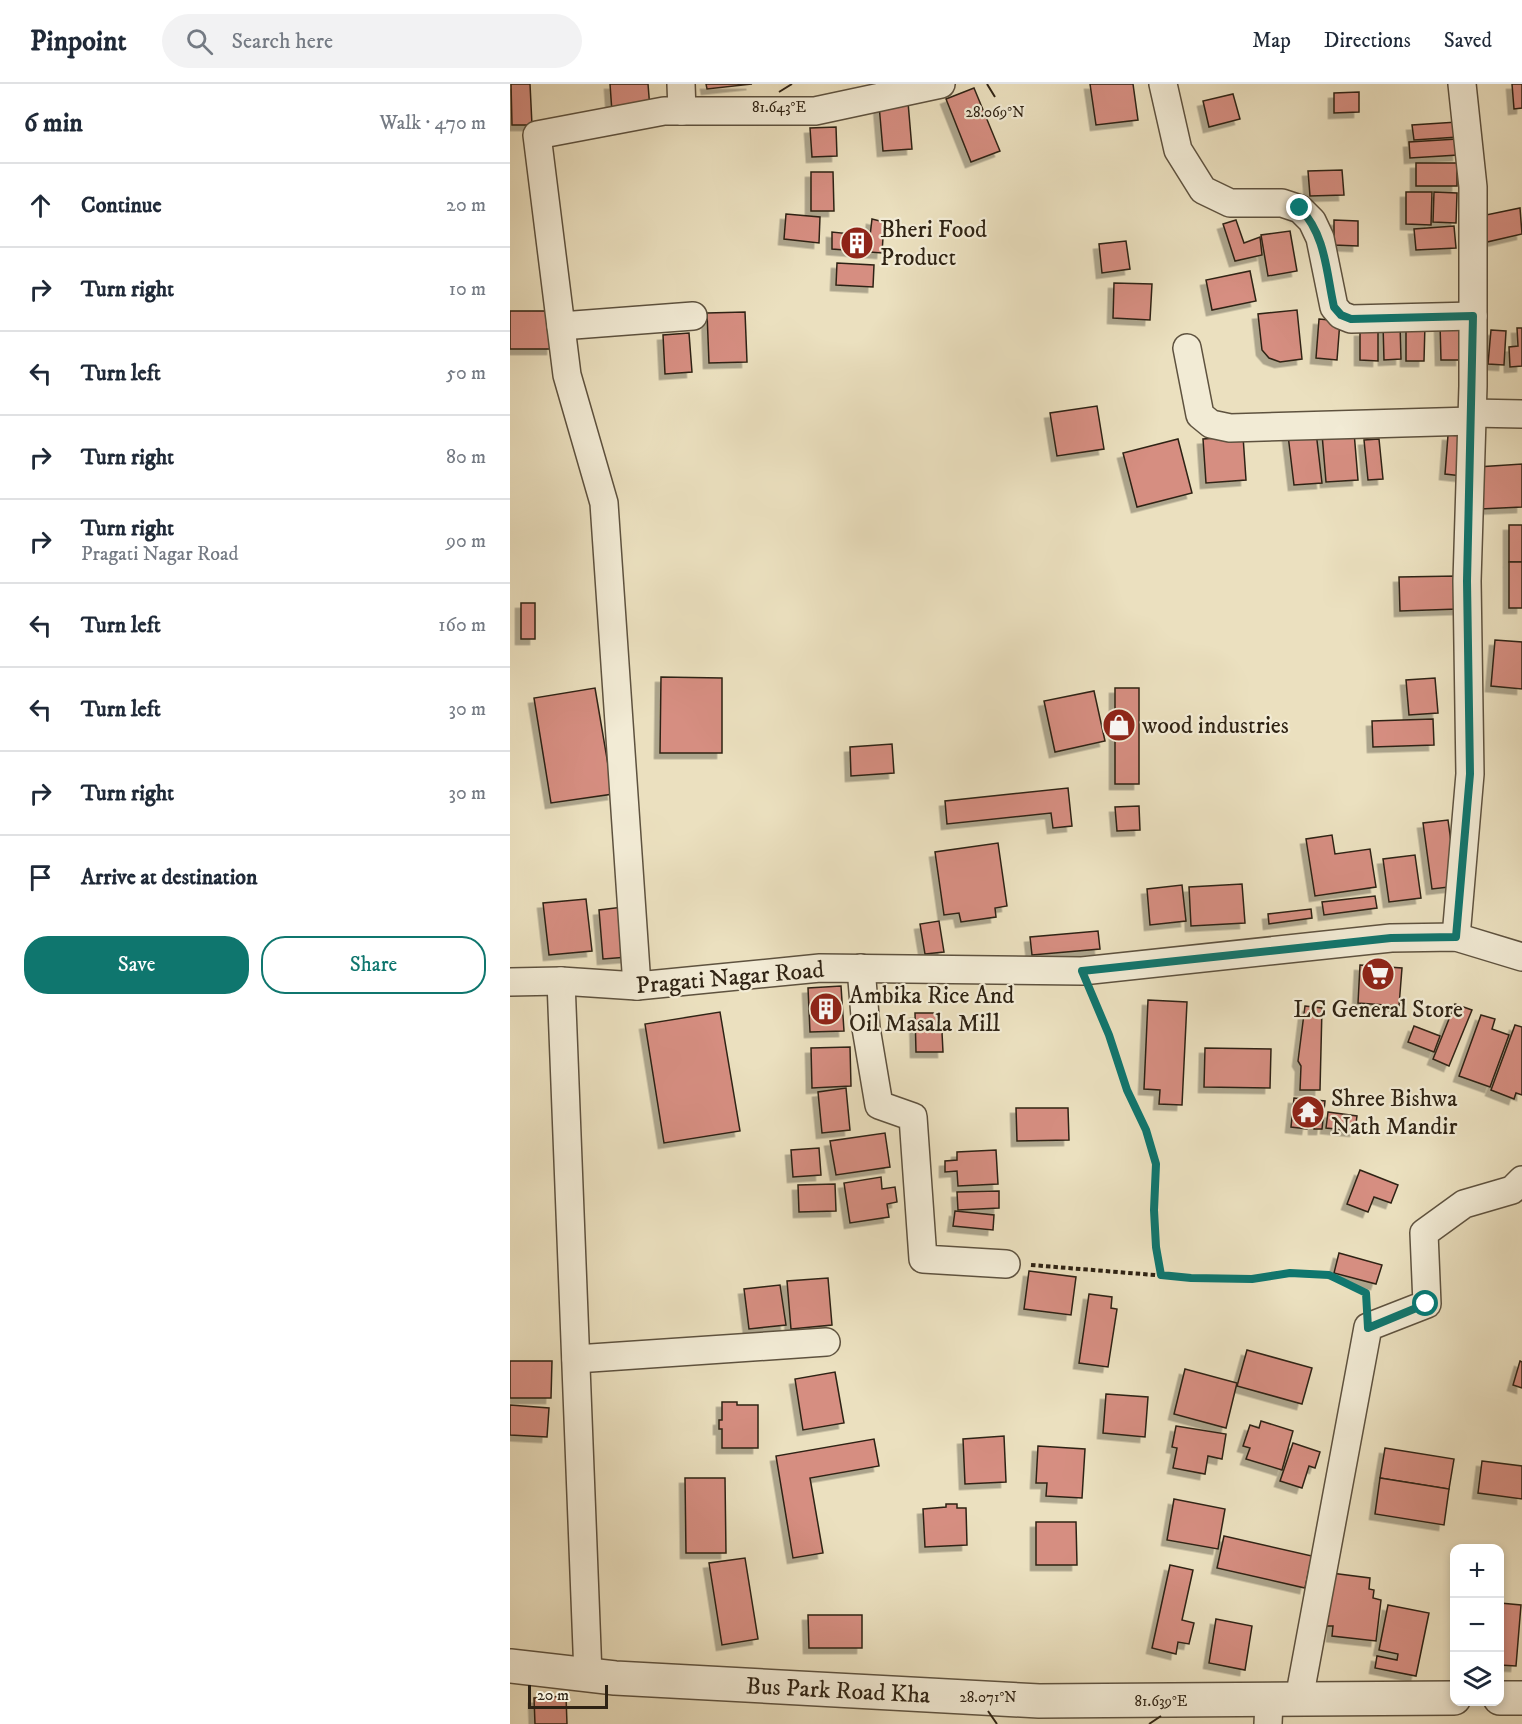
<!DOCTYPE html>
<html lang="en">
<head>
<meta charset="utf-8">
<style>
  body { margin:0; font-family:"IM FELL DW Pica",serif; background:#f2f2f3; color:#1f2937 }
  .controls { position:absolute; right:18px; bottom:18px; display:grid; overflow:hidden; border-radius:12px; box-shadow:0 3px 9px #0003 }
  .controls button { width:54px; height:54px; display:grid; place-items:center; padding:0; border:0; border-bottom:2px solid #e0e1e3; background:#fff; color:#1f2937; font:30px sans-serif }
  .scale { position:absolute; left:18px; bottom:15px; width:80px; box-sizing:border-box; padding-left:6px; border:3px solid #2f2314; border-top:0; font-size:16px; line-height:21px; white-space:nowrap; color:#2f2314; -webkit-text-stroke:4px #f2ebd5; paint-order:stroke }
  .stop { position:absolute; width:18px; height:18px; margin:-14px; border:4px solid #0f766e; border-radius:50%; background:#fff }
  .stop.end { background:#0f766e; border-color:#fff; box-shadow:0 2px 6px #0008 }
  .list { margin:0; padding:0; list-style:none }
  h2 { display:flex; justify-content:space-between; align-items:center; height:78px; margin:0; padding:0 24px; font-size:26px }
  h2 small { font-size:20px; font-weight:400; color:#747a83 }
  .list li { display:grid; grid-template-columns:39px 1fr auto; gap:18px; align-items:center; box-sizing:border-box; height:84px; padding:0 24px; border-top:2px solid #e0e1e3 }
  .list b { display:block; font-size:22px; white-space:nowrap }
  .list p { margin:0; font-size:20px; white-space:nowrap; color:#747a83 }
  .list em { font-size:20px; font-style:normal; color:#747a83 }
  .actions { display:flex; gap:12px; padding:18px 24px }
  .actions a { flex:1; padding:14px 0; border:2px solid #0f766e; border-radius:24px; text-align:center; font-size:21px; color:#0f766e }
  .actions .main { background:#0f766e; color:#fff }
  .icon { flex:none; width:33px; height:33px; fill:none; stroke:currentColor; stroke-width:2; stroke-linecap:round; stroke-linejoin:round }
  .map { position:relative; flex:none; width:1012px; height:1640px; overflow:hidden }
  header { display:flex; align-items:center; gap:36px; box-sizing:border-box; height:84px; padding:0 30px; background:#fff; border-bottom:2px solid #e0e1e3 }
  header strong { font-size:28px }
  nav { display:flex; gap:33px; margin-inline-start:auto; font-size:21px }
  .search { width:420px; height:54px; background:#f2f2f3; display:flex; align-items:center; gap:15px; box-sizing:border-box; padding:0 21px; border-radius:33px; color:#747a83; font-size:22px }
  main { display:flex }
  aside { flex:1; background:#fff }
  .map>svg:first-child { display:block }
  .building { fill:#d68e81; stroke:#2f2314; stroke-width:1.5; filter:url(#shadow) }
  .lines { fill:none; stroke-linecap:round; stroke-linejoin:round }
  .minor-casing { stroke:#5e523f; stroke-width:30 }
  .tertiary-casing { stroke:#5e523f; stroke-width:36 }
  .path { stroke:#2f2314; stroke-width:4; stroke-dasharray:4.5 3; stroke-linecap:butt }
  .minor { stroke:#f2ebd5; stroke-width:27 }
  .tertiary { stroke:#f2ebd5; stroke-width:33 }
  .route { stroke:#0f766e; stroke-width:8 }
  .ticks { fill:none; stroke:#2f2314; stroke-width:2 }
  .labels { text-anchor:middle; stroke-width:4.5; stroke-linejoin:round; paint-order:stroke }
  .poi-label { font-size:24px; fill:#2f2314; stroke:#f2ebd5; text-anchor:start }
  .street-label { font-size:24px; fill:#2f2314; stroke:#f2ebd5 }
  .ticks-label { font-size:15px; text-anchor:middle; fill:#2f2314; stroke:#f2ebd5; stroke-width:4.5; stroke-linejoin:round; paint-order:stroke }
</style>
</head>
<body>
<header>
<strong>Pinpoint</strong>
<div class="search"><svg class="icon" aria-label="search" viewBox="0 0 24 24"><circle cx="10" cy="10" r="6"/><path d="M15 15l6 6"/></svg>Search here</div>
<nav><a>Map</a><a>Directions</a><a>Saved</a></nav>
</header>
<main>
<aside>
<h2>6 min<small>Walk · 470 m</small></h2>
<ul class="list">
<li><svg class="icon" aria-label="ahead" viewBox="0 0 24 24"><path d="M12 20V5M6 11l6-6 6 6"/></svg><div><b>Continue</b></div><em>20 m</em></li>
<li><svg class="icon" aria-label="right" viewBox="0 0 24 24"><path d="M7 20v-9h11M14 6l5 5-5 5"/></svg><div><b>Turn right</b></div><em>10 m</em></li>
<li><svg class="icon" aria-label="left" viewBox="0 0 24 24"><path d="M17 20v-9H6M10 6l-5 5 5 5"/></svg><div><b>Turn left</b></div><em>50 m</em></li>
<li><svg class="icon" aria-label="right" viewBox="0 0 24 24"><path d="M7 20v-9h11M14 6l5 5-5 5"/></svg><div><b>Turn right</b></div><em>80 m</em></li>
<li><svg class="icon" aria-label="right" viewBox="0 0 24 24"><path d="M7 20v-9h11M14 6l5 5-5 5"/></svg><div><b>Turn right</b><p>Pragati Nagar Road</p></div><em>90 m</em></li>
<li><svg class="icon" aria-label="left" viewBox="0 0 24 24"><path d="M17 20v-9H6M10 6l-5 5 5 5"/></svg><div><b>Turn left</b></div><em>160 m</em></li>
<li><svg class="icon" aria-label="left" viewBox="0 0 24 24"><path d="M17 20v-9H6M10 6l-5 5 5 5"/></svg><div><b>Turn left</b></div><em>30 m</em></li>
<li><svg class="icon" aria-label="right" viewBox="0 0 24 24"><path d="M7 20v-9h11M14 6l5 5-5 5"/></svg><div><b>Turn right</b></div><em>30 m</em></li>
<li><svg class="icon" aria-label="arrive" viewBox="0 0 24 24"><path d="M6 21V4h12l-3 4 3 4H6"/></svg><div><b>Arrive at destination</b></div></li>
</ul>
<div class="actions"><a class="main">Save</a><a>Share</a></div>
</aside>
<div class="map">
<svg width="1012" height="1640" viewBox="0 0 1012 1640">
  <defs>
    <filter id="shadow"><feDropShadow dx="-5.5" dy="5.5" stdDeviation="0" flood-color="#0004"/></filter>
  </defs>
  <rect width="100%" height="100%" fill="#ebe0bf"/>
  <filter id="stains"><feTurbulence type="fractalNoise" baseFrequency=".00333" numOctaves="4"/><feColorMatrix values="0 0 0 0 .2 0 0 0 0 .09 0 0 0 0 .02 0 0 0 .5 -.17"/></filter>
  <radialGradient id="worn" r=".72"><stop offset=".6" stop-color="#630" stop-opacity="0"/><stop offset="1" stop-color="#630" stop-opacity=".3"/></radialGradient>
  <g class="building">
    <polygon points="1,0 20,0 22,41 2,41"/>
    <polygon points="100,0 138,0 140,25 102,28"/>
    <polygon points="196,0 242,0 197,5"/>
    <polygon points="580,0 623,0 628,36 586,41"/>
    <polygon points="1002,0 1012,0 1012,24 1004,25"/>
    <polygon points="464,4 490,67 461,78 436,15"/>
    <polygon points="849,8 849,28 824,29 824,9"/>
    <polygon points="723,10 730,35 699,43 693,17"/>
    <polygon points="398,18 402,65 373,67 369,21"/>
    <polygon points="947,38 948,53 904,56 902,41"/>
    <polygon points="326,43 327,72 302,73 300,44"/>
    <polygon points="947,55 948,71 900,74 899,58"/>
    <rect x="906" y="79" width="41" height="23"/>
    <polygon points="832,86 834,111 800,112 798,87"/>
    <polygon points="301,88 323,88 324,127 301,127"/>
    <polygon points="896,108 922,108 921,141 896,140"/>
    <polygon points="924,108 947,109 946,139 923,138"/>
    <polygon points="1010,124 1012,150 977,158 971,132"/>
    <polygon points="276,130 310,133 309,159 274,155"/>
    <polygon points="362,135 374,138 372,169 322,165 322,148 360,152"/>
    <polygon points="726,136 734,159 750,153 752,171 725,177 713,140"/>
    <polygon points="824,136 848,137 848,162 824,161"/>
    <polygon points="944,142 946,164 906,166 904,145"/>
    <polygon points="780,147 787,187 758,192 751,151"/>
    <polygon points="616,157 620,185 592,189 589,160"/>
    <polygon points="327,179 364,181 363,203 326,201"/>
    <polygon points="740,187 746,217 702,226 696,196"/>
    <polygon points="604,199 642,200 640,236 603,234"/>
    <polygon points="787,226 792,275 770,278 759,274 752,266 748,230"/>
    <rect x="0" y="227" width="42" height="38"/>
    <polygon points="235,228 237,278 199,279 197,229"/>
    <polygon points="809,235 830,237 827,276 806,274"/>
    <polygon points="896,239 915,240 914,277 896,277"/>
    <polygon points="890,240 891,275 874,276 873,241"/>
    <polygon points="930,240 950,240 951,276 931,276"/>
    <polygon points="1007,244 1012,244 1012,282 1000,283 999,263 1008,262"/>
    <polygon points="981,246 996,247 994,281 978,280"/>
    <polygon points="850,247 868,247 868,277 850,276"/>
    <polygon points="179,249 182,288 155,290 153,251"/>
    <polygon points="587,322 594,365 547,372 540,329"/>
    <polygon points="806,348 812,399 784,401 778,351"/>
    <polygon points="844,348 848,396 816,398 812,350"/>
    <polygon points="938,351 955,352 952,392 935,390"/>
    <polygon points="733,352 736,396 696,399 693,355"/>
    <polygon points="668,355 682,409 627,423 613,369"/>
    <polygon points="869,355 873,395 858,396 854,356"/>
    <polygon points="1012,380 1012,423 970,425 967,383"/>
    <rect x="999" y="441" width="13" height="37"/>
    <rect x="999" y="478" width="13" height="46"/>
    <polygon points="947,492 948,525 890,527 889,493"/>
    <rect x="11" y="519" width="14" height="36"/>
    <polygon points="985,556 1012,558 1012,605 981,602"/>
    <polygon points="151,593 212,594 212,669 150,669"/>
    <polygon points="925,594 928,629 899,631 896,596"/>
    <polygon points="85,604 103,710 41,719 24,614"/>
    <rect x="605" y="604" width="24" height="96"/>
    <polygon points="584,607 595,657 545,668 534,617"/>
    <polygon points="923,635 924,661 863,663 862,637"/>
    <polygon points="382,660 384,689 341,692 340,663"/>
    <polygon points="558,704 562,742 543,744 541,729 437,740 435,717"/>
    <polygon points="629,722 630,746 607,747 605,723"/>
    <polygon points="938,736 947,802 922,805 913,739"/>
    <polygon points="822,751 825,770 860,765 866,803 805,812 796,755"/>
    <polygon points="488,759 497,822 485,824 486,833 451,838 449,829 434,831 425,768"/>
    <polygon points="905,771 911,814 879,818 873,775"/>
    <polygon points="732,800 735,839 681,842 679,803"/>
    <polygon points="672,801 676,837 640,841 637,805"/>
    <polygon points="865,812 867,824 814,831 812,818"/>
    <polygon points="76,815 82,867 39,871 33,819"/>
    <polygon points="113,823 118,873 93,875 89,826"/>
    <polygon points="801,825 802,834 759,840 758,830"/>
    <polygon points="429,837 434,868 415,870 410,840"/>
    <polygon points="588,847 590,865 522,871 520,853"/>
    <polygon points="850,881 892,884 889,922 848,919"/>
    <polygon points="331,902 334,947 300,948 298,904"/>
    <polygon points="638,916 677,918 672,1021 649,1020 650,1006 634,1005"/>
    <polygon points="945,920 962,926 939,982 923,975"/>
    <polygon points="795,922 812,924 810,1006 790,1006 791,982 788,977"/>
    <polygon points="210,928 230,1047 154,1059 135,940"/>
    <polygon points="405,929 431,929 433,968 406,968"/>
    <polygon points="971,931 985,935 982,945 999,951 980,1003 949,992"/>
    <polygon points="1005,941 1012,943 1012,1011 1006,1009 1004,1015 981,1006"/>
    <polygon points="904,942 930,952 924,968 898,958"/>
    <polygon points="340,963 341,1002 302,1004 301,964"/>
    <polygon points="695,964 761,965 760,1004 694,1003"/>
    <polygon points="336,1004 340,1046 312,1049 308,1008"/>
    <polygon points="784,1014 815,1017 812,1045 804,1045 804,1039 798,1039 797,1045 781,1043"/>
    <polygon points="506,1024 558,1024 559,1056 507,1057"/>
    <polygon points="818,1028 847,1032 845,1047 816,1044"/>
    <polygon points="375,1049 380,1083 326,1091 320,1057"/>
    <polygon points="309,1064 311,1091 283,1093 281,1066"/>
    <polygon points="486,1066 488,1100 448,1102 447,1087 435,1088 435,1077 447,1076 447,1068"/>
    <polygon points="850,1086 888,1101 881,1119 864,1113 858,1128 837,1120"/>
    <polygon points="371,1093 372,1105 385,1103 387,1118 377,1120 379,1133 340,1139 334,1099"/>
    <polygon points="325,1100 326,1127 289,1128 288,1101"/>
    <polygon points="489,1107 489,1124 448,1126 447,1108"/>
    <polygon points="445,1127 484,1131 483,1146 443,1142"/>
    <polygon points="829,1169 872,1181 866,1200 824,1189"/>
    <polygon points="519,1187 566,1193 561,1231 514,1225"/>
    <polygon points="318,1194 322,1241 281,1245 277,1197"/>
    <polygon points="270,1201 276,1241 239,1245 234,1205"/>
    <polygon points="579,1210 602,1213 601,1224 607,1225 598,1283 569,1279"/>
    <polygon points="737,1266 802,1284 792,1320 727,1302"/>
    <polygon points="0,1277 42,1277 41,1314 0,1314"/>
    <polygon points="1010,1277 1012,1278 1012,1304 1003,1301"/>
    <polygon points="675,1285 727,1299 716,1344 664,1330"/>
    <polygon points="325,1288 334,1339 293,1346 285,1295"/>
    <polygon points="596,1310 638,1313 635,1353 593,1349"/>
    <polygon points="212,1318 227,1318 227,1321 248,1321 248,1364 212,1364 212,1345 209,1345 209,1336 212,1336"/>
    <polygon points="0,1321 39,1324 37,1353 0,1351"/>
    <polygon points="751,1337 783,1347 772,1386 736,1375 740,1364 733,1362 740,1341 749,1344"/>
    <polygon points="666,1342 716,1350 712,1375 698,1372 695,1390 663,1384 667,1364 662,1363"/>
    <polygon points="494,1352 496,1398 455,1400 453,1355"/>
    <polygon points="364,1355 369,1382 300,1394 313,1469 283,1474 266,1372"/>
    <polygon points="783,1359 810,1368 805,1384 799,1382 792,1404 770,1397"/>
    <polygon points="528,1362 575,1365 572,1414 536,1412 537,1399 526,1399"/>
    <polygon points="875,1364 944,1375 939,1405 870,1394"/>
    <polygon points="972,1377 1012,1382 1012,1415 968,1409"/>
    <polygon points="175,1394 215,1394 216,1469 176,1469"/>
    <polygon points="870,1394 939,1405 934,1441 865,1430"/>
    <polygon points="664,1415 715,1425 708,1465 657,1456"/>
    <polygon points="436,1420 447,1420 447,1424 456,1424 457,1461 415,1463 413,1425 436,1423"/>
    <polygon points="526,1438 566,1438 567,1481 526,1481"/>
    <polygon points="714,1452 802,1472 795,1504 707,1484"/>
    <polygon points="235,1474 248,1555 212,1561 199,1479"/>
    <polygon points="660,1481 683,1486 672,1536 684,1539 679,1560 668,1558 666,1570 642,1564"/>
    <polygon points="821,1489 860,1494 859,1505 864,1506 863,1514 871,1516 866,1557 822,1552 823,1542 816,1542"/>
    <polygon points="990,1519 1011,1521 1006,1582 990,1581"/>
    <polygon points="878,1521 919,1529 906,1592 865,1584 867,1572 887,1576 888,1570 869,1566"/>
    <polygon points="298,1531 352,1531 352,1564 299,1564"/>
    <polygon points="706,1535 742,1542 735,1586 699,1579"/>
    <polygon points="56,1612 57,1640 25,1640 24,1614"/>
  </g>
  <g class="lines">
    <g class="minor-casing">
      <g id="minor">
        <polyline points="171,0 172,27"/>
        <polyline points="653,0 668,66 693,106 720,119 772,119 790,125 802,137 810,154 824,223 831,231 841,235 963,232"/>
        <polyline points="51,242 183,232"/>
        <polyline points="677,264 690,331 701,340 720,344 962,337"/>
        <polyline points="962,329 1012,330"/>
        <polyline points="946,853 960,690 957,497 963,302 963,103 952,0"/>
        <polyline points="351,884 356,944 369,1021 403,1033 413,1175 496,1180"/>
        <polyline points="51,897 78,1591"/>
        <polyline points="0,898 51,897 127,902 310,884 572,887 881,854 946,853 1012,873"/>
        <polyline points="127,902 94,419 57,291 27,51 154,27 305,27 431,0"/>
        <polyline points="66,1275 316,1258"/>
        <polyline points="789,1615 858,1243 917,1220 914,1149 954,1120 1002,1106 1012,1096"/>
        <polyline points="758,1640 759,1616"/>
      </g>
    </g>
    <g class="tertiary-casing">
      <g id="tertiary">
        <polyline points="0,1582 105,1594 529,1617 944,1614"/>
        <polyline points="990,1614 1012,1614"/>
      </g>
    </g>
    <g class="path">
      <polyline points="583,913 599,951 617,1006 635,1045 646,1080 644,1127 646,1163 651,1191"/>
      <polyline points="521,1181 681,1194 743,1195 780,1189 819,1191 856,1209 856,1216"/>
    </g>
    <use href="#minor" class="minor"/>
    <use href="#tertiary" class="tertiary"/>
  </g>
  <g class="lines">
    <path class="route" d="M790,124C816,152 816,187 824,223L831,231L841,235L963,232L957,497L960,690L946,853L881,854L572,887L599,951L617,1006L636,1046L646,1080L644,1126L646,1163L651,1191L681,1194L742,1195L780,1189L819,1191L856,1209L858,1244L916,1220"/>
  </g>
  <path class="ticks" d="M477,0L485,13M269,8L282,0M478,1627L487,1640M639,1640L651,1632"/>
  <defs>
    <g id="building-disc" transform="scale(1.725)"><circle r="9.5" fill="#8f2418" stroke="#f2ebd5"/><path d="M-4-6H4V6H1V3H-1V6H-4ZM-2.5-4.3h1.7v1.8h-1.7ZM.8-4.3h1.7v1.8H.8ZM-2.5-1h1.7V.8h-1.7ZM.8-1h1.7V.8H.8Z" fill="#fff"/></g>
    <g id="shop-disc" transform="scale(1.725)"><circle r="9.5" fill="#8f2418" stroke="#f2ebd5"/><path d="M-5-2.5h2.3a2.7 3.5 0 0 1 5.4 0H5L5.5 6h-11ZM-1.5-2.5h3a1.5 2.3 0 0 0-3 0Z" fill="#fff"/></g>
    <g id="supermarket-disc" transform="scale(1.725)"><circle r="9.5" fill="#8f2418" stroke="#f2ebd5"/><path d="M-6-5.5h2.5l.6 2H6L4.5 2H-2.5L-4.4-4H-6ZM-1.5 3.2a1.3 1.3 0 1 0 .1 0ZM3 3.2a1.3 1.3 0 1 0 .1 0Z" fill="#fff"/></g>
    <g id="temple-disc" transform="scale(1.725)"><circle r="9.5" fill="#8f2418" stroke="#f2ebd5"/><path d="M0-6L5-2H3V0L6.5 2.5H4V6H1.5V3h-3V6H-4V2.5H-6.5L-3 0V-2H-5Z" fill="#fff"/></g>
  </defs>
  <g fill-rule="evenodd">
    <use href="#building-disc" x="347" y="159"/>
    <use href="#shop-disc" x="609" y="641"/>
    <use href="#supermarket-disc" x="868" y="890"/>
    <use href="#building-disc" x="316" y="925"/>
    <use href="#temple-disc" x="798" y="1028"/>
  </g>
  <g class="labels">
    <g class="poi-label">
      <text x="370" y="153">Bheri Food<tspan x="370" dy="28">Product</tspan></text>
      <text x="632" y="649">wood industries</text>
      <text x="339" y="919">Ambika Rice And<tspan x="339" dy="28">Oil Masala Mill</tspan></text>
      <text x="868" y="933" text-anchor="middle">LC General Store</text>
      <text x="821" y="1022">Shree Bishwa<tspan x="821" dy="28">Nath Mandir</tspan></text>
    </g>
    <g class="street-label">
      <text transform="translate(220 893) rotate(-5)" y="8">Pragati Nagar Road</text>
      <text transform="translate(328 1606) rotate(3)" y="8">Bus Park Road Kha</text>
    </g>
  </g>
  <g class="ticks-label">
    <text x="269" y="28">81.643°E</text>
    <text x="485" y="33">28.069°N</text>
    <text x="478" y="1618">28.071°N</text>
    <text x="651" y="1622">81.639°E</text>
  </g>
  <rect width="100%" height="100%" filter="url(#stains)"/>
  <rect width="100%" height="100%" fill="url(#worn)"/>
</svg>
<div class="controls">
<button>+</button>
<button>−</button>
<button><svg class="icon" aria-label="layers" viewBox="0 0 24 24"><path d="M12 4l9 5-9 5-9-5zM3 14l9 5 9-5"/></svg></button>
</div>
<div class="scale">20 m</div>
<div class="stop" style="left:916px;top:1220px"></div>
<div class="stop end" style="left:790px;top:124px"></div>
</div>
</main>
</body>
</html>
